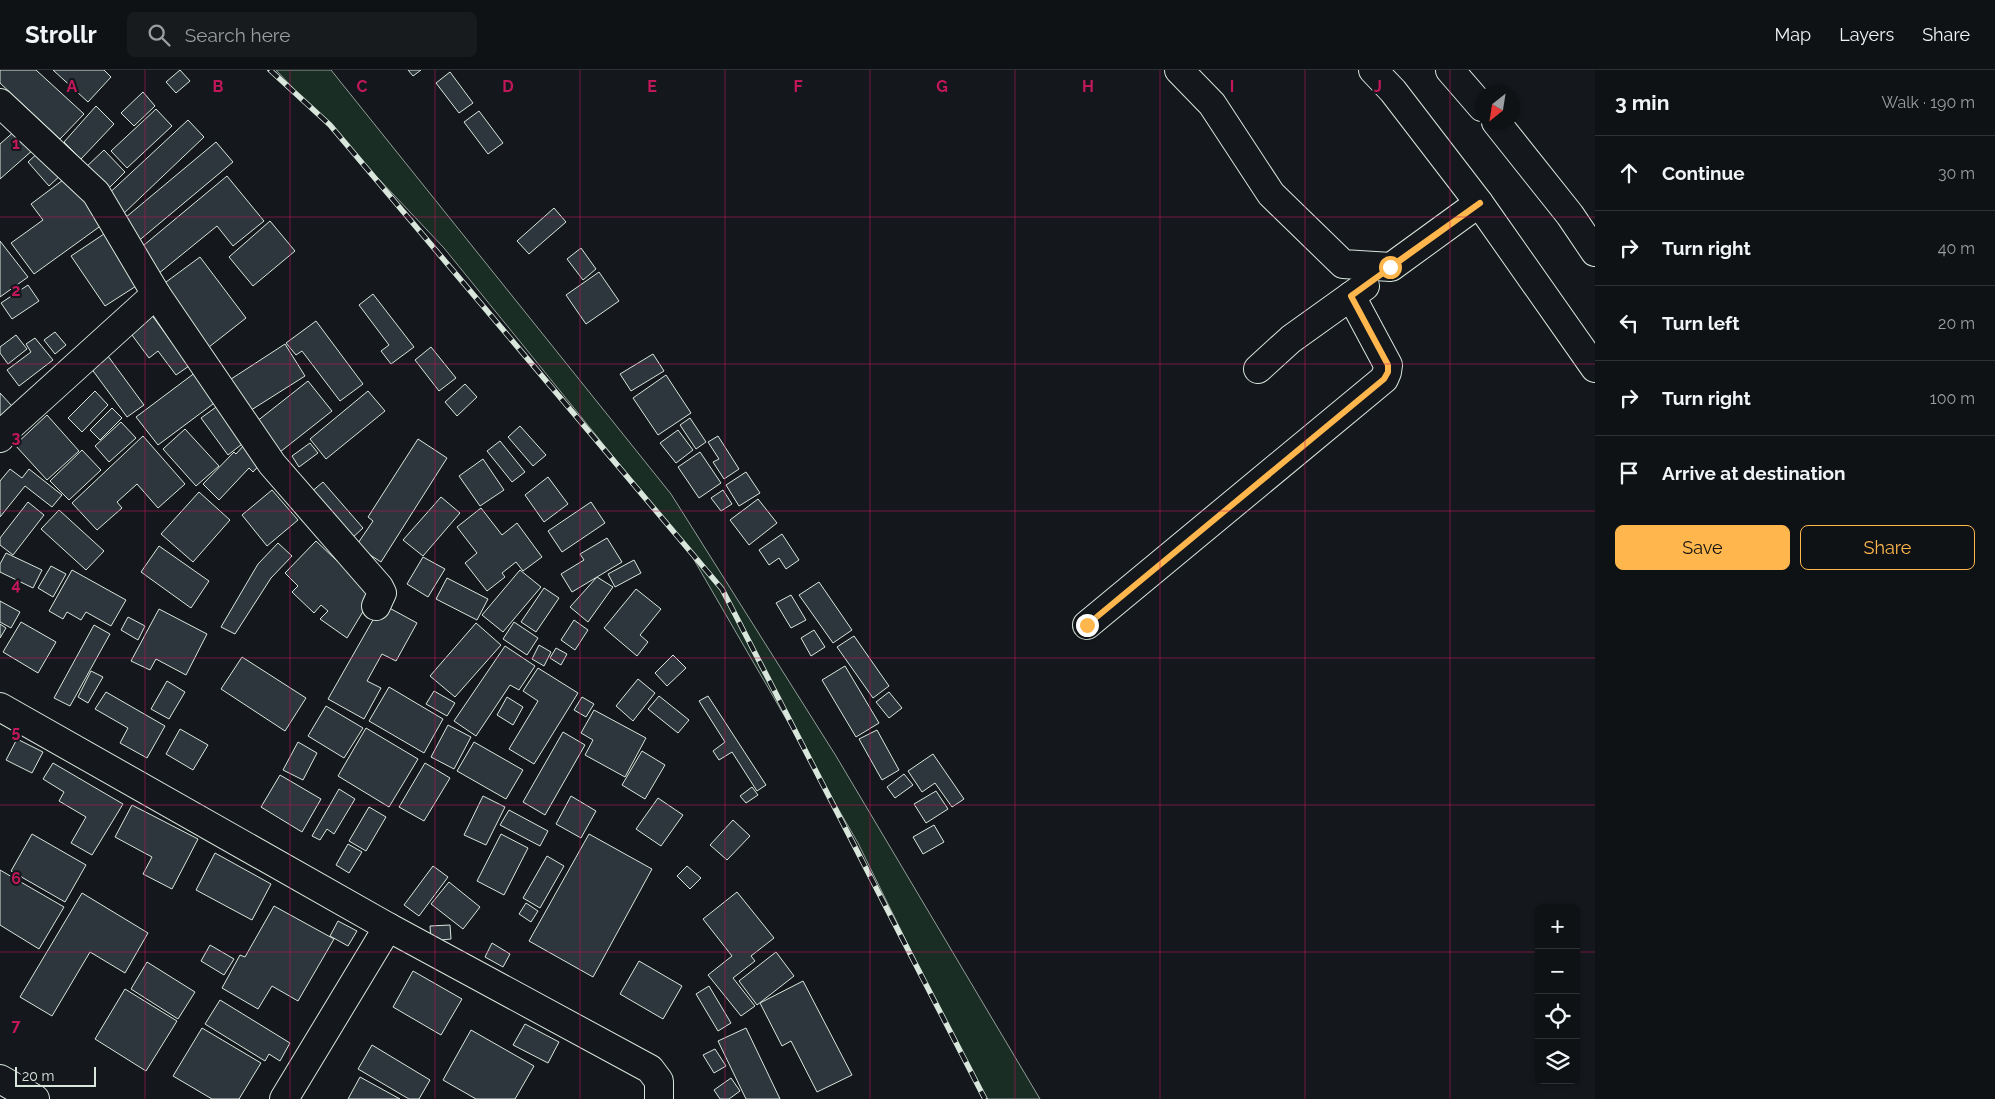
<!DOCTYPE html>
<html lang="en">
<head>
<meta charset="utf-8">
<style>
  body { margin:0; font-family:Raleway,sans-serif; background:#181b1e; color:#f1f3f6 }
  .controls { position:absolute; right:15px; bottom:15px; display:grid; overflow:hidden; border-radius:8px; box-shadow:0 1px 4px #0004 }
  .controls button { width:45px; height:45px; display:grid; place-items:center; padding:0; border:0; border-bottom:1px solid #2f3234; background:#0f1215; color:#f1f3f6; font:25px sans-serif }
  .compass { position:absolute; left:1475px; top:15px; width:45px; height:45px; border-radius:50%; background:#0f1215; box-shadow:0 1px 4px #0004; rotate:210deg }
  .scale { position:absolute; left:15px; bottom:12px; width:81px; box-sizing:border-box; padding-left:5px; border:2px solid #d8e6dc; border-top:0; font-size:14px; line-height:18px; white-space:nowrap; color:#d8e6dc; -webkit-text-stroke:4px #14181c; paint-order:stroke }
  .stop { position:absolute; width:15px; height:15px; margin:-11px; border:4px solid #ffb74d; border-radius:50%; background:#fff }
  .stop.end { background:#ffb74d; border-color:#fff; box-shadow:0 1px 5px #0008 }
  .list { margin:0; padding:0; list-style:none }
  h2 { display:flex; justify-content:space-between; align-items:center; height:65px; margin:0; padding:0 20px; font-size:21px }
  h2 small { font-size:16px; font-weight:400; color:#9b9ea0 }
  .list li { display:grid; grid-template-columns:32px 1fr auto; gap:15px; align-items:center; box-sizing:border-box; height:75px; padding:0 20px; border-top:1px solid #2f3234 }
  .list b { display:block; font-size:19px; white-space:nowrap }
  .list em { font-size:16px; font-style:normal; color:#9b9ea0 }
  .actions { display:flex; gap:10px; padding:15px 20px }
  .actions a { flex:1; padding:11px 0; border:1px solid #ffb74d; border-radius:8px; text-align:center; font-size:18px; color:#ffb74d }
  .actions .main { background:#ffb74d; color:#111 }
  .icon { flex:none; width:28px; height:28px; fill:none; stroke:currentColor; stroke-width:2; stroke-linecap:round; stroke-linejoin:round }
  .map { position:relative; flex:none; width:1595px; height:1029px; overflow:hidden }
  header { display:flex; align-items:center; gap:30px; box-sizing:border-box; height:70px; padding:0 25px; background:#0f1215; border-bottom:1px solid #2f3234 }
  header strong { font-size:24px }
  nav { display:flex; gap:28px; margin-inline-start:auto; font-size:18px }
  .search { width:350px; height:45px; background:#181b1e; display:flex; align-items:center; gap:12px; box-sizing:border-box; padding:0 18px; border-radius:8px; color:#9b9ea0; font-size:19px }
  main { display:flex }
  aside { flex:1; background:#0f1215 }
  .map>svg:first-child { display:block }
  .green { fill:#1a2d24; stroke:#939e99 }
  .building { fill:#2c363c; stroke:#d8e6dc }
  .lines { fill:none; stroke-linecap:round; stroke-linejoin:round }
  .minor-casing { stroke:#d8e6dc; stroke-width:30 }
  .major-casing { stroke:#d8e6dc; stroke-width:30 }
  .minor { stroke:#14181c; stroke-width:28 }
  .major { stroke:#14181c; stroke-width:28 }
  .rail-casing { stroke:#d8e6dc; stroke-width:5.5 }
  .rail { stroke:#14181c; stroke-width:4; stroke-dasharray:11; stroke-linecap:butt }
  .route { stroke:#ffb74d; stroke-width:6 }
  .grid { fill:none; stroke:#c2185b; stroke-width:1; stroke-opacity:0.55 }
  .grid-label { font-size:16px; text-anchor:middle; font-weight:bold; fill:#c2185b; stroke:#14181c; stroke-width:4; stroke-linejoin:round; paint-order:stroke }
</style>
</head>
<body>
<header>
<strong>Strollr</strong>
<div class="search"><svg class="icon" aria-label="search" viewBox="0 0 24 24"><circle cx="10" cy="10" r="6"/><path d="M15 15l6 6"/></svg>Search here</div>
<nav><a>Map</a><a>Layers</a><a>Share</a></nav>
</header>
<main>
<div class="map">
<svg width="1595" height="1029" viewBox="0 0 1595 1029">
  <rect width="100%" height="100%" fill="#14181c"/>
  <polygon class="green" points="276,0 331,0 671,424 836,686 1040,1029 984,1029 858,773 686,476 444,178"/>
  <g class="building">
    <polygon points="0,0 36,0 84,44 60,69 0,13"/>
    <polygon points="53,0 104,0 111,7 88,32"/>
    <polygon points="180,0 190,11 176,23 166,12"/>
    <polygon points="408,0 421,0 413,6"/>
    <polygon points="450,2 473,33 459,43 436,13"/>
    <polygon points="143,22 155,36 134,56 121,43"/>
    <polygon points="96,36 114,54 81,89 64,72"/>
    <polygon points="156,39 172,56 127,98 111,81"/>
    <polygon points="479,41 503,73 488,84 464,52"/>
    <polygon points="188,50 204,67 121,146 104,128"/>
    <polygon points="17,59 34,79 0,109 0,74"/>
    <polygon points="216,72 233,92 136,173 119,153"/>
    <polygon points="41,80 63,103 49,116 28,92"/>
    <polygon points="104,80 125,102 106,121 84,99"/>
    <polygon points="71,104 106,152 34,204 11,173 43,150 31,134"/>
    <polygon points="227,106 264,151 233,176 217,156 158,204 138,180"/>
    <polygon points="554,138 566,152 529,184 517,171"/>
    <polygon points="270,151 295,181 253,216 229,187"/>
    <polygon points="110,160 144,211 105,236 71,186"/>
    <polygon points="0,171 28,207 0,227"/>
    <polygon points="581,178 596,199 583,210 567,189"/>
    <polygon points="200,187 246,248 209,277 162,215"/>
    <polygon points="599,202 619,231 586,254 566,225"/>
    <polygon points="28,215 39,231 12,249 1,233"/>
    <polygon points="373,224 414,277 391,294 381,281 389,275 359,235"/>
    <polygon points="151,244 189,296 176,305 158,281 149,288 129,261"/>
    <polygon points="316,251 363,314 340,331 302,281 296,285 286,273"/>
    <polygon points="55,262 66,275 55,284 44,270"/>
    <polygon points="16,265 27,279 8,294 0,283 0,277"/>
    <polygon points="35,268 53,290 19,316 7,300 31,282 26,274"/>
    <polygon points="285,274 305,306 248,342 228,311"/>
    <polygon points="431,277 456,308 439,321 415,290"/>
    <polygon points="105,282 144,335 127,347 88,294"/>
    <polygon points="653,284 664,301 631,321 620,304"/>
    <polygon points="196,302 217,331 158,375 136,347"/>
    <polygon points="666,305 691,343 658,365 633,328"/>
    <polygon points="308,311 332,341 280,382 256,352"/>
    <polygon points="465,314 477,327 457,346 445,332"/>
    <polygon points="95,321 108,335 82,362 68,348"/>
    <polygon points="368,321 385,341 326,389 310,369"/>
    <polygon points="0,323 12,336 0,347"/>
    <polygon points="219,335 246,371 228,385 201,348"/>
    <polygon points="112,338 122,348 100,370 90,360"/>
    <polygon points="47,345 79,381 47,410 15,375"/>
    <polygon points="690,348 706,372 696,379 680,355"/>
    <polygon points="121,352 136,368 109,392 95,376"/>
    <polygon points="520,356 546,385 533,396 508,367"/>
    <polygon points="185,359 219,396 196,416 163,379"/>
    <polygon points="678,360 693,380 676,393 660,373"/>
    <polygon points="143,366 185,414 158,438 137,414 117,432 122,438 97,460 72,433"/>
    <polygon points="718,366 739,399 724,409 713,392 719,389 708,372"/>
    <polygon points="418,369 447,388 381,492 356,476 373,451 368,447"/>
    <polygon points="500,371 525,402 512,412 487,381"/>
    <polygon points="310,373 318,383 299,397 292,386"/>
    <polygon points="245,374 263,391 253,402 249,398 219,430 203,414 234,382 236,384"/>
    <polygon points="82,380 101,400 69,430 50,411"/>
    <polygon points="700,382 721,413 699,428 678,397"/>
    <polygon points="483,389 504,420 480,436 459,406"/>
    <polygon points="10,399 22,408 29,399 62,425 52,437 25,416 0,447 0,411"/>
    <polygon points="746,402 760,423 739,436 726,415"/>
    <polygon points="548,407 568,434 544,452 525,425"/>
    <polygon points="323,412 363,458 351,469 310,423"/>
    <polygon points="272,420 298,450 267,476 242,445"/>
    <polygon points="723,420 732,434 721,441 711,428"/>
    <polygon points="199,422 230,450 193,492 161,464"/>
    <polygon points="441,427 460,443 423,486 403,470"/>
    <polygon points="758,429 777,453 749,475 730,450"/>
    <polygon points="28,432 44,445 13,485 0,475 0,468"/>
    <polygon points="591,432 605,453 562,482 548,461"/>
    <polygon points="481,438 502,465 517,453 542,487 523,501 516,492 502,503 505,507 487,521 465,493 477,483 457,457"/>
    <polygon points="59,440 104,481 86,500 41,459"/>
    <polygon points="782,464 799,490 786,499 779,488 769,495 759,480"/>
    <polygon points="607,468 622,492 572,522 561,504 584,490 580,484"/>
    <polygon points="316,471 373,525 347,568 320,549 328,541 321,535 314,543 292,522 298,516 285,503"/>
    <polygon points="278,473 292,486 271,508 235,564 221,557 258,494"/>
    <polygon points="159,476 209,511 191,538 141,502"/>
    <polygon points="6,483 42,500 33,518 0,502 0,494"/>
    <polygon points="423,487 445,499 428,527 407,514"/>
    <polygon points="634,490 641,503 615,517 608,504"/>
    <polygon points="51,496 66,504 53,527 38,518"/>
    <polygon points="72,500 126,530 111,556 86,542 81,550 67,542 63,549 49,541"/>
    <polygon points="520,500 541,517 503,562 482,545"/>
    <polygon points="597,507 613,517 588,552 570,537"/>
    <polygon points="447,508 488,529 477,550 436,529"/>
    <polygon points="819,512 852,560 833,573 799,525"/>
    <polygon points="544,518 559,528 536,562 521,552"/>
    <polygon points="636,519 661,539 640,565 648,572 637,586 604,558"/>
    <polygon points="791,525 806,550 791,558 776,533"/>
    <polygon points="0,531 20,542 11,558 0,552"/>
    <polygon points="382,534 417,553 396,591 382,584 367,611 381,618 364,649 328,629"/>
    <polygon points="159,539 207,564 186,605 156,589 150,600 131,591"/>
    <polygon points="128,547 145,556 138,570 121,560"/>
    <polygon points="574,550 588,560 575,580 561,570"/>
    <polygon points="21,552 56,572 38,603 3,582"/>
    <polygon points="514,552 538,568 527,585 503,569"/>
    <polygon points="476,553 501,575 455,627 430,606"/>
    <polygon points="0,554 6,558 0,568"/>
    <polygon points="94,555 110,564 70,636 54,628"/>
    <polygon points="814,560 825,577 811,586 801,568"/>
    <polygon points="854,566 889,616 873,628 837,577"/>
    <polygon points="539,575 551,582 544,596 532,589"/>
    <polygon points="505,576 535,596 519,620 510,615 476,666 454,651"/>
    <polygon points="556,578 567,584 561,595 550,588"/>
    <polygon points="673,585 686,598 667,616 655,603"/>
    <polygon points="242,587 306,628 285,661 221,619"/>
    <polygon points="845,596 879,653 856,667 822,610"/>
    <polygon points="538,598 578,623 534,694 509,679 538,631 523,621"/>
    <polygon points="91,601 103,607 88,633 78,627"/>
    <polygon points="638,609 655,623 633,651 616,636"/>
    <polygon points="167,611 185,622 169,649 151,639"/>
    <polygon points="389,617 443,649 424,683 369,651"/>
    <polygon points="434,621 455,633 447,646 426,634"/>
    <polygon points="106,622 165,656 147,688 120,673 128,658 95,639"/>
    <polygon points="889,622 902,638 889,648 876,632"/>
    <polygon points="659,626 689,650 678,663 648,639"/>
    <polygon points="708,626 766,715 757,721 732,682 719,690 713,681 725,672 699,631"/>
    <polygon points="507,627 523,637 513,655 497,645"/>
    <polygon points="582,627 594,634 586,647 574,640"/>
    <polygon points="326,636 363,658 344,688 308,666"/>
    <polygon points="594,640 646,668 625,707 585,685 593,670 581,663"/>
    <polygon points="448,655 471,667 454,699 431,687"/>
    <polygon points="366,658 418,689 389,737 338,706"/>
    <polygon points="180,659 208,675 193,700 166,684"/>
    <polygon points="877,660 899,700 882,710 859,669"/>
    <polygon points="563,662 585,675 545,745 523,732"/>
    <polygon points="17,669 43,682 32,703 6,690"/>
    <polygon points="298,672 317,683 303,710 283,700"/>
    <polygon points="474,672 523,700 506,729 457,701"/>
    <polygon points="642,681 665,695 645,729 622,715"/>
    <polygon points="933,684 964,729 952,737 935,713 922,722 908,701"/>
    <polygon points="53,693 123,734 92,785 71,773 86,747 59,731 64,722 43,709"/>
    <polygon points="425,693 450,708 424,751 399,737"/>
    <polygon points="904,704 913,715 895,728 887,717"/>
    <polygon points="280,705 321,729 302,762 261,737"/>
    <polygon points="752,717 758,725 746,733 740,726"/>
    <polygon points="339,719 355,729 334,764 327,759 320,770 312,766"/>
    <polygon points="936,721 948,739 926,753 914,734"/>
    <polygon points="483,726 505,737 486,775 464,765"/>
    <polygon points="571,726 596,741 581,768 556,754"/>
    <polygon points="658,728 683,745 661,776 636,759"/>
    <polygon points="132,735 198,769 172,819 143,804 152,787 115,767"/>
    <polygon points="369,737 386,747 366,781 349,771"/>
    <polygon points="509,740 548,761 540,776 500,755"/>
    <polygon points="733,750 750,766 727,790 710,775"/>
    <polygon points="934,755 944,772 923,784 913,767"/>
    <polygon points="32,764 86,795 65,832 11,801"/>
    <polygon points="501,764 528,778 504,825 477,811"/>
    <polygon points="589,764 652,799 593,907 529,871"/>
    <polygon points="348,774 362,782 349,803 336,795"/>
    <polygon points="215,783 271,814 252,850 196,820"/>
    <polygon points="547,786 564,796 540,838 523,828"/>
    <polygon points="433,796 448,807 419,846 404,835"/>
    <polygon points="687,796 701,808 690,819 677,806"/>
    <polygon points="0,800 64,837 39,879 0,855"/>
    <polygon points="449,812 480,837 463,859 431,834"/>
    <polygon points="737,822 774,868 751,886 755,891 733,908 755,936 741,946 708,905 732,886 703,849"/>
    <polygon points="82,823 148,863 125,903 90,882 52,946 20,927"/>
    <polygon points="526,833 538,841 531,852 519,844"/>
    <polygon points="274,836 334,869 298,931 272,916 258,939 222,918 240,885 245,887"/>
    <polygon points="338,851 357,861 348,876 330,866"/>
    <polygon points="450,855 451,869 431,871 430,856"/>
    <polygon points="492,873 510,884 503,897 485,887"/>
    <polygon points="210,875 234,889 224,905 201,891"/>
    <polygon points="776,882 794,906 757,935 739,911"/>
    <polygon points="639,891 682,916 663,949 620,924"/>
    <polygon points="147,892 195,922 178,949 131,919"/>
    <polygon points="413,901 462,929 441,965 393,937"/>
    <polygon points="803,911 852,1005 817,1022 791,971 782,976 760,933"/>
    <polygon points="709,916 731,953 718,961 696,924"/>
    <polygon points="125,919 177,951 146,1001 95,969"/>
    <polygon points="220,930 290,973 280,991 269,984 265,991 205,954"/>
    <polygon points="525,954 559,972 548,993 513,975"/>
    <polygon points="202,958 261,993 239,1029 212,1029 173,1006"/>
    <polygon points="746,958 780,1029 746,1029 718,971"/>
    <polygon points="471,960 534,996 515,1029 476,1029 443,1010"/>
    <polygon points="372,975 430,1010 419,1029 409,1029 358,999"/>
    <polygon points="715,979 726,996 714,1003 703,985"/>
    <polygon points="360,1007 400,1029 348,1029"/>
    <polygon points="731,1008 740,1021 729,1029 720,1029 714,1020"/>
  </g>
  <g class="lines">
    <g class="minor-casing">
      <g id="minor">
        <polyline points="1179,0 1212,34 1271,124 1343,194 1391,197 1479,133"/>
        <polyline points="0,33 96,123 156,224 272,394 379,517 382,523 376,536"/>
        <polyline points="1258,299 1291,269 1365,216"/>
        <polyline points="0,368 8,358 156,224"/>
        <polyline points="1087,555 1384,309 1387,302 1388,295 1351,226"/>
        <polyline points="0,637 388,857 284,1029"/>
        <polyline points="388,857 650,999 659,1011 659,1029"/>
        <polyline points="0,1009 35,1029"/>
      </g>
    </g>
    <g class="major-casing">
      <g id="major">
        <polyline points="1373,0 1393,21 1479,133 1595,298"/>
        <polyline points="1450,0 1482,37"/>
        <polyline points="1496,52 1570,145 1595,182"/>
      </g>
    </g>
    <use href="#minor" class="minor"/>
    <use href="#major" class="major"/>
    <g class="rail-casing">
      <polyline id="rail" points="270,0 330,55 722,519 985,1029"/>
    </g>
    <use href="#rail" class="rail"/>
  </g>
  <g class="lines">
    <polyline class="route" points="1087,555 1384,309 1388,302 1388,295 1351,226 1480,133 1390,197"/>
  </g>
  <path class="grid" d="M145,0V1029M290,0V1029M435,0V1029M580,0V1029M725,0V1029M870,0V1029M1015,0V1029M1160,0V1029M1305,0V1029M1450,0V1029M0,147H1595M0,294H1595M0,441H1595M0,588H1595M0,735H1595M0,882H1539M1576,882H1595"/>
  <g class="grid-label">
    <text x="72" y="22">A</text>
    <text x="218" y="22">B</text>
    <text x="362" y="22">C</text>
    <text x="508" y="22">D</text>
    <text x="652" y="22">E</text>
    <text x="798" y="22">F</text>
    <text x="942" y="22">G</text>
    <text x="1088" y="22">H</text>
    <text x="1232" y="22">I</text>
    <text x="1378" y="22">J</text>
    <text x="16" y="79">1</text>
    <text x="16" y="226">2</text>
    <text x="16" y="373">3</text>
    <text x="16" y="520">4</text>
    <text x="16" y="667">5</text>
    <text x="16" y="814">6</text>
    <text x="16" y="961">7</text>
  </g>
</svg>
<div class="controls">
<button>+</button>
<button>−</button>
<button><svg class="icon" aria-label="locate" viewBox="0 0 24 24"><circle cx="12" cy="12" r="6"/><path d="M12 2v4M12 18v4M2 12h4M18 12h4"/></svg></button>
<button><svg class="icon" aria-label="layers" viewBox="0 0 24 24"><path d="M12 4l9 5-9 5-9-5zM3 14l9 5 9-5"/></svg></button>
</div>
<svg class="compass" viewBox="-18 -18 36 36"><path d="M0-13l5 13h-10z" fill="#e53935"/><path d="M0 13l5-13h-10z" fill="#9b9ea0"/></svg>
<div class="scale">20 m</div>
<div class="stop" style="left:1390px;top:197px"></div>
<div class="stop end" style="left:1087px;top:555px"></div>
</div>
<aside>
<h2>3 min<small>Walk · 190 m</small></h2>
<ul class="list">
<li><svg class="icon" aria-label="ahead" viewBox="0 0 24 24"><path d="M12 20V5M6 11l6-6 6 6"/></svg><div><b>Continue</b></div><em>30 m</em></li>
<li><svg class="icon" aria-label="right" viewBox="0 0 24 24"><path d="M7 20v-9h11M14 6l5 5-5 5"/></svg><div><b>Turn right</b></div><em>40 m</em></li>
<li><svg class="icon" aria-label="left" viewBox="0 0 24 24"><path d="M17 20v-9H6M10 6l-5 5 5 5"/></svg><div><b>Turn left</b></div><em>20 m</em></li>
<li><svg class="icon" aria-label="right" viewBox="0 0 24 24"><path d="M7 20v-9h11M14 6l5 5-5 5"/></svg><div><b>Turn right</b></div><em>100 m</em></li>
<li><svg class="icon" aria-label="arrive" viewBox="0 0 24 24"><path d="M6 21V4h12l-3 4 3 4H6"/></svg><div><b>Arrive at destination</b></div></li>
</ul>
<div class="actions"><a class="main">Save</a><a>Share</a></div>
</aside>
</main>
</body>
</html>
